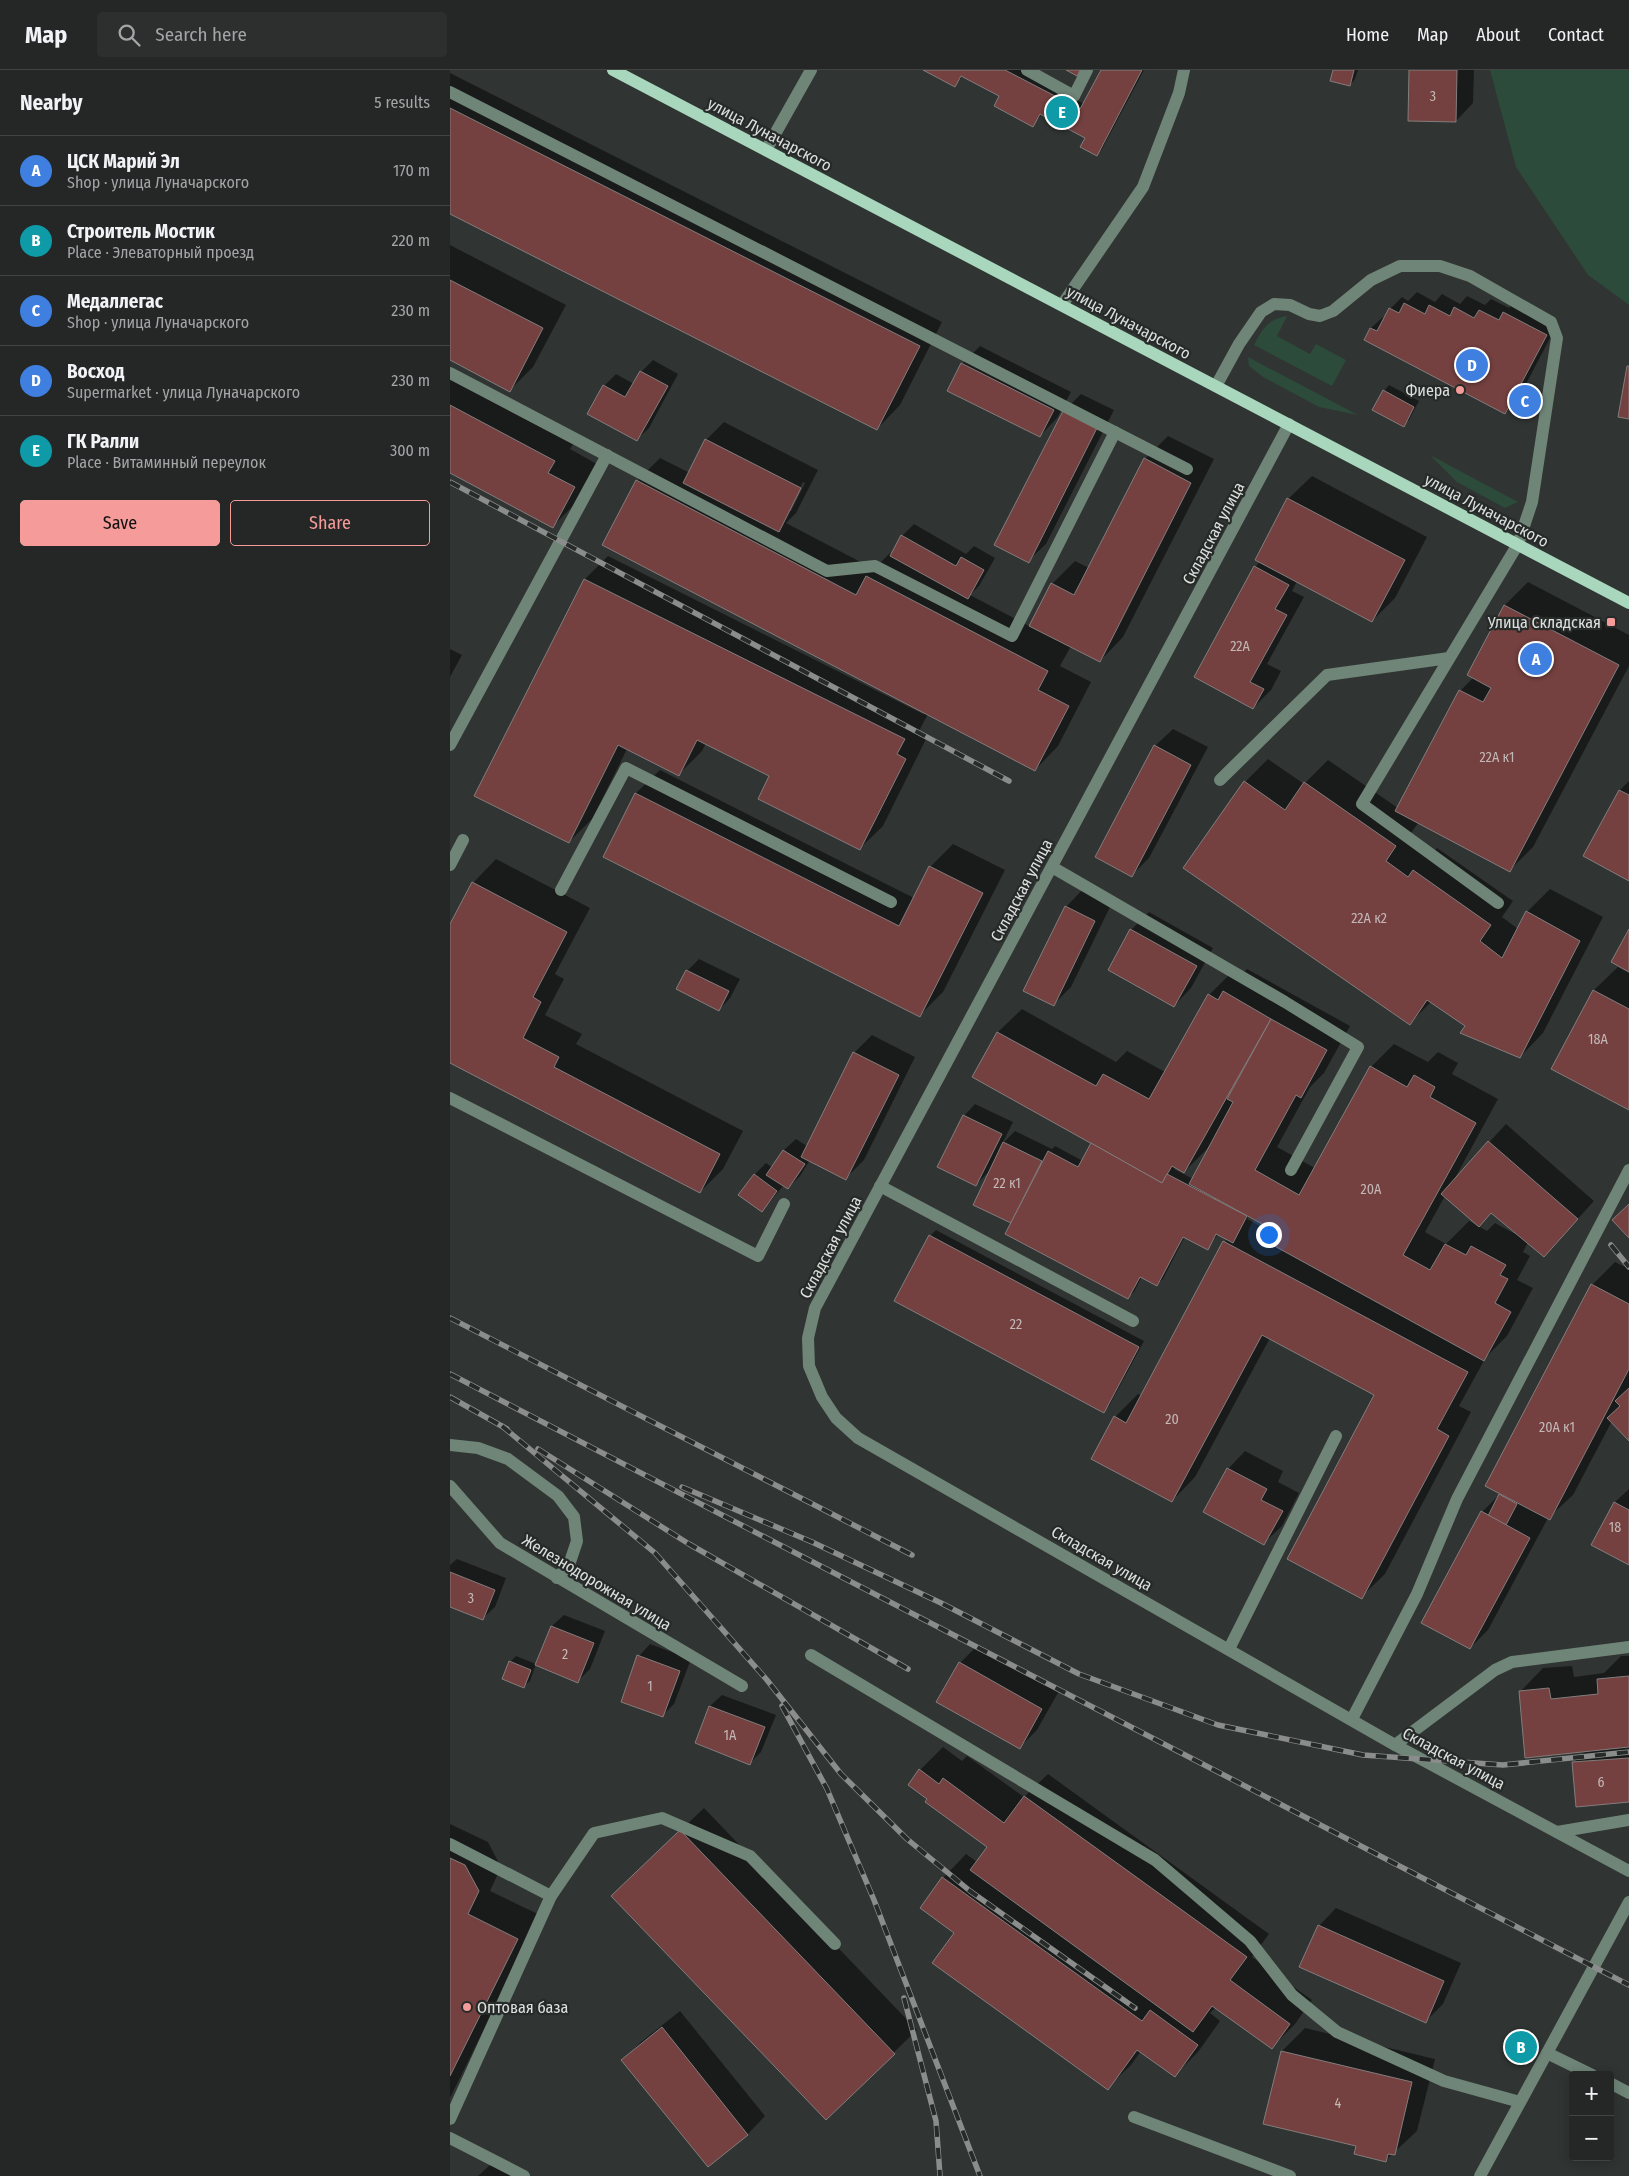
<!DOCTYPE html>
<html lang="en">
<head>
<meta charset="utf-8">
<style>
  body { margin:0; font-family:"Fira Sans Condensed",sans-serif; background:#2c2f2e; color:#f1f3f6 }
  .controls { position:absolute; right:15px; bottom:15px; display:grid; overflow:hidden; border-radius:5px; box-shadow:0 2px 12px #0003 }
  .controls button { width:45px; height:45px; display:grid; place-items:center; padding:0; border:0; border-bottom:1px solid #414443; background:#242726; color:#f1f3f6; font:25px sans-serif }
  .you { position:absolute; left:818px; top:1164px; width:18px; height:18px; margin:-12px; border:4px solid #fff; border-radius:50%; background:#1a73e8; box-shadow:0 0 0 8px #1a73e833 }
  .badge { display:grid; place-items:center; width:32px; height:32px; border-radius:50%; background:#f59b99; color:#fff; font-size:16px; font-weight:700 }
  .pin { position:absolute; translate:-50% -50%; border:2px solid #fff; box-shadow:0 1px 5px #0006 }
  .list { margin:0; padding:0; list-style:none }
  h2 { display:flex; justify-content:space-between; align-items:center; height:65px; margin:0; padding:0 20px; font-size:21px }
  h2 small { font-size:16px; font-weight:400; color:#a3a5a7 }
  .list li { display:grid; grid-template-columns:32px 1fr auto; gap:15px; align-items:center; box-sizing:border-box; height:70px; padding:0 20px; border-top:1px solid #414443 }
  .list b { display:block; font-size:19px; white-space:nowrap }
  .list p { margin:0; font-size:16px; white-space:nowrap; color:#a3a5a7 }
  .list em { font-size:16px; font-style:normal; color:#a3a5a7 }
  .actions { display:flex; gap:10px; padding:15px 20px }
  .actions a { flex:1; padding:11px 0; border:1px solid #f59b99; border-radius:5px; text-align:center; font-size:18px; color:#f59b99 }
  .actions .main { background:#f59b99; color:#111 }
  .icon { flex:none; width:28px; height:28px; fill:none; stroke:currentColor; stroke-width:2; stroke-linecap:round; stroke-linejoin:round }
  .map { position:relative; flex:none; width:1179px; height:2106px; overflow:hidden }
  header { display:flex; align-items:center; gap:30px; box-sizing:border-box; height:70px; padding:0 25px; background:#242726; border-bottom:1px solid #414443 }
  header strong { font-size:24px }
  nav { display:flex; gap:28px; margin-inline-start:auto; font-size:18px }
  .search { width:350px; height:45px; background:#2c2f2e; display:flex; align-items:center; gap:12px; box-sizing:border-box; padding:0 18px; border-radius:5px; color:#a3a5a7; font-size:19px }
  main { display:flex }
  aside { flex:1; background:#242726 }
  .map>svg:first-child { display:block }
  .green { fill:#2c4b3b }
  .shadow { fill:#0007; fill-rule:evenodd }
  .building { fill:#744140; stroke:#837d7d }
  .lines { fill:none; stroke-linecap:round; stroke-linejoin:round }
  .minor { stroke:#6f8578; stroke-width:12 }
  .major { stroke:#a8d7bd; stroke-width:12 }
  .rail-casing { stroke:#8a8d8b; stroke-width:5.5 }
  .rail { stroke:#262a28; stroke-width:4; stroke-dasharray:11; stroke-linecap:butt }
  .poi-dot { fill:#f59b99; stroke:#262a28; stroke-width:2 }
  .labels { text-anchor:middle; stroke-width:4.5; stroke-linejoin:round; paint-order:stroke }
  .number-label { font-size:14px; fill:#c3b8b6 }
  .street-label { font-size:16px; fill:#dde0de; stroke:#262a28 }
  .poi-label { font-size:16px; fill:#dde0de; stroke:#262a28; text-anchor:end }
</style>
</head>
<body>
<header>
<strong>Map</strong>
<div class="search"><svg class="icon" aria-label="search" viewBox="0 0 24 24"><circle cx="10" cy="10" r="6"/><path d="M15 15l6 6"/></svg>Search here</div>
<nav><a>Home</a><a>Map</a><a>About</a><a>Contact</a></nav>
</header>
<main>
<aside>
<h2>Nearby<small>5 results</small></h2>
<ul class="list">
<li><span class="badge" style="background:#3f7fe0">A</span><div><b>ЦСК Марий Эл</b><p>Shop · улица Луначарского</p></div><em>170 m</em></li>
<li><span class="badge" style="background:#0f9aa8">B</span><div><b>Строитель Мостик</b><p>Place · Элеваторный проезд</p></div><em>220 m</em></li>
<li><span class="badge" style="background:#3f7fe0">C</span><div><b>Медаллегас</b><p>Shop · улица Луначарского</p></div><em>230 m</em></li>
<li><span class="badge" style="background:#3f7fe0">D</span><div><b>Восход</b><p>Supermarket · улица Луначарского</p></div><em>230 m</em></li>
<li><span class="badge" style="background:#0f9aa8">E</span><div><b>ГК Ралли</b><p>Place · Витаминный переулок</p></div><em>300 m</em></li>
</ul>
<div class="actions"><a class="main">Save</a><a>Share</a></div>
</aside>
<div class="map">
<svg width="1179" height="2106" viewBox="0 0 1179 2106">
  <rect width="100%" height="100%" fill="#303432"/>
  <g class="green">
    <polygon points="1040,0 1179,0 1179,235 1138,205 1066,97"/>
    <path d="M837,246L827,266L860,284L866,274L896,290L882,316L804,275C812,259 818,249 837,246Z"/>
    <polygon points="798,287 908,345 869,337 813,307 799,296"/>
    <polygon points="980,385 1068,432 1055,438 1007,412"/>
  </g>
  <g class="shadow">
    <polygon points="476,0 571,0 634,34 652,0 694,0 652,79 647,84 637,68 592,44 583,55 550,26 513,6 505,15"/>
    <polygon points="884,0 908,0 905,9 900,15"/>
    <polygon points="961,0 1024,0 1023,33 1006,51"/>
    <polygon points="0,3 492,252 450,335 427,359 0,143"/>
    <polygon points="0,175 116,235 83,297 60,320 0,289"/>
    <polygon points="967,222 985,232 992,224 1010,234 1017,226 1035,235 1041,229 1059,238 1066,231 1108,253 1067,331 1055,343 916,269 921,258 933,247 935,248 940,239 952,227 958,231"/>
    <polygon points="530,276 621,322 607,348 590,366 512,294"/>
    <polygon points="203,290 228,304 199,358 187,369 154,316 166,304 184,314 191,302"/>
    <polygon points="0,300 127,368 120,379 147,394 126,433 103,456 1,402 0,403"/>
    <polygon points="939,315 969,331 959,350 954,355 934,321"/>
    <polygon points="631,324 664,340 596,474 578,491 614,341"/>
    <path d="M274,352L368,400L346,443L336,453L424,499L440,483L442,484L452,466L464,454L516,484L524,476L545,488L529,516L520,525L581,557L602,514L625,491L639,498L695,389L718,366L764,389L673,567L650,591L621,576L610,596L641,612L608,676L585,700L478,644L469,661L478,665L433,756L409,779L321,706L256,673L252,681L229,704L177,679L142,749L119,772L26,726L135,509L158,486L473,644L474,642L187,411L210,388L240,403L256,370ZM353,412L355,413L341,441H338Z"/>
    <polygon points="862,406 977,467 945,528 922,551 847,511 842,521 854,527 817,594 831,601 821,620 803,638 745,607 805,497 810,492 838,429"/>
    <polygon points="1078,512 1179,565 1179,596 1083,777 1060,800 969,752 958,767 981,784 987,778 1063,831 1052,847 1068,859 1077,842 1100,819 1153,847 1093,963 1070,987 1017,956 982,931 960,953 795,712 818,689 854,714 878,690 948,738 1010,621 1024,607 1019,604 1055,535"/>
    <polygon points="0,579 12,585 0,607"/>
    <polygon points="723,659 758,677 699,788 682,805 705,676"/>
    <polygon points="210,700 464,828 480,797 503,774 555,800 493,922 469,946 154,787 186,723"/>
    <polygon points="1179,711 1179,809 1135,786 1170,720"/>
    <polygon points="46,789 140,838 105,904 114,909 95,945 132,964 126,974 293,1061 273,1099 250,1122 0,991 0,857 23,813"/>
    <polygon points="633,819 662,833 621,917 604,934 616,837"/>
    <polygon points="699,842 763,878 741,918 724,936 681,860"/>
    <polygon points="249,889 290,909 280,928 269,940 237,901"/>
    <polygon points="1168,897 1179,903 1179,1039 1103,998 1144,920"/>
    <path d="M797,899L900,956L874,1003L860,1017L827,1077L865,1098L921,997L944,974L978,992L988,982L1008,993L1002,1004L1048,1029L1004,1110L1056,1054L1144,1131L1094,1186L1078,1172L1073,1182L1080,1186L1067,1210L1083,1218L1057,1266L1036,1287L1009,1336L1021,1342L935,1504L911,1527L926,1324L820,1268L745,1407L722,1431L665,1347L688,1324L692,1326L777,1169L768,1164L758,1178L735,1166L713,1209L707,1215L692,1206L684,1222L678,1227L563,1152L540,1100L526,1115L514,1046L525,1034L563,1052L552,1074L565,1061L602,1079L605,1076L633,1091L643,1073L524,1006L548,962L572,939L666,992L677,981L715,1002L759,925L782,902L790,906ZM760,1076L743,1109L724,1099L726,1097L734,1102ZM995,1126L1042,1142L1069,1166L1045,1153L1037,1161L1019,1151L996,1174L975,1162ZM799,1146L827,1161L825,1164L797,1149Z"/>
    <polygon points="422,965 465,987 414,1090 396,1108 360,1090 350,1106 338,1118 334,1115 312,1141 304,1105 316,1093 323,1098 334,1080 346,1069 357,1076 404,983"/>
    <polygon points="486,1160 694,1271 659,1336 653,1342 445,1231 480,1166"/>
    <polygon points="1165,1192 1179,1199 1179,1369 1162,1351 1123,1425 1098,1448 1038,1560 1020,1578 1032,1442 1051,1423 1142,1215"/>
    <polygon points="795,1381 833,1401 828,1412 849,1423 832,1456 814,1473 778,1399"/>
    <polygon points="1179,1419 1179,1493 1143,1474 1165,1432"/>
    <polygon points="7,1489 56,1508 45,1537 33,1548 0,1535 0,1495"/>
    <polygon points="114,1545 155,1561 140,1599 128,1611 87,1594 102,1556"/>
    <polygon points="200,1574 241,1589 224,1634 212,1646 189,1586"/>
    <polygon points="528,1575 609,1621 587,1660 569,1678 510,1593"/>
    <polygon points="66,1586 86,1594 80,1611 74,1616 60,1592"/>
    <polygon points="1171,1586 1179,1586 1179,1731 1123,1693 1136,1681 1070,1622 1093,1598 1122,1596 1124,1607 1154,1603"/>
    <polygon points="272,1625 326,1645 311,1682 300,1693 246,1673 260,1636"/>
    <polygon points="493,1677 512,1691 517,1686 574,1727 598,1704 819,1864 802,1887 862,1930 845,1954 822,1977 766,1937 760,1943 770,1951 748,1982 725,2005 691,1981 681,1995 657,2018 506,1863 471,1837 493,1808 516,1784 527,1792 539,1777 479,1728 470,1700"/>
    <polygon points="254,1738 467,1960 376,2048 186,1803"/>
    <polygon points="0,1754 38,1772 51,1797 40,1821 90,1845 0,2028"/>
    <polygon points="886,1838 1011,1893 993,1934 976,1951 869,1856"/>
    <polygon points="230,1941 315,2046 298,2064 258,2095 173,1990 191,1972"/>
    <polygon points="855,1958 985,1989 967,2061 936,2090 908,2075 814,2053 832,1981"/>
    <polygon points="42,2093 67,2106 28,2106"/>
  </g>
  <g class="building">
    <polygon points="473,0 555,0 630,39 651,0 692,0 647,86 630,77 635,68 590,44 583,57 544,36 549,26 511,6 505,17"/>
    <polygon points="616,0 630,0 627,6"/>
    <polygon points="883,0 904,0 900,16 880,11"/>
    <polygon points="959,0 1007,0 1006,52 958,51"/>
    <polygon points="0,38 470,276 427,360 0,144"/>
    <polygon points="0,210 93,258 60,322 0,290"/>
    <polygon points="954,233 975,244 979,235 1000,246 1004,237 1024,248 1029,240 1049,250 1053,242 1097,265 1055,344 914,270 920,258 927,261 939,238 949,243"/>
    <polygon points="511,293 604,340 590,367 497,321"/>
    <polygon points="1177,296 1179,296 1179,349 1168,347"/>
    <polygon points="190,301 218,316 187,371 137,344 153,315 175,327"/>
    <polygon points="933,320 964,337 954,357 922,340"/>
    <polygon points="0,335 105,391 98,403 125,417 103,458 0,403"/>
    <polygon points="613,341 647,358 579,493 544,475"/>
    <polygon points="255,369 351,418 329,462 233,413"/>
    <polygon points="694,388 741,413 650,592 579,556 601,513 624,525"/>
    <polygon points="186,410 406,525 416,506 598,601 588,620 619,636 585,701 152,475"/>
    <polygon points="837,428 955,490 922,552 805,490"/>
    <polygon points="451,465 506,496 511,487 534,500 518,529 440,486"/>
    <polygon points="804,496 839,515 825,539 837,545 800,612 814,619 803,639 744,607"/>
    <polygon points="134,509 455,669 447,684 456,689 410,780 308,729 319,706 247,670 229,706 168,675 119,773 24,726"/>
    <polygon points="1054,535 1169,595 1060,802 945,741 1009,620 1033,632 1041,618 1017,605"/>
    <polygon points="704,675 741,695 682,807 645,787"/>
    <polygon points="794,711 835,740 854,712 946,776 936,791 958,807 963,800 1041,855 1030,871 1052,888 1076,841 1130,871 1070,988 1010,963 1015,956 977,930 960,955 733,798"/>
    <polygon points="1169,720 1179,725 1179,811 1133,786"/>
    <polygon points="185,723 449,856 479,796 533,823 470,947 153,787"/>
    <polygon points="22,812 117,862 83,927 91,932 73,968 109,987 104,997 270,1084 250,1123 0,993 0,854"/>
    <polygon points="615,836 645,851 604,936 573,921"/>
    <polygon points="680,859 747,896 724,937 658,900"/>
    <polygon points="1179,859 1179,902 1161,892"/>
    <polygon points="236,900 279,921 269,941 226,919"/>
    <polygon points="1143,920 1179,939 1179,1040 1101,999"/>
    <polygon points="773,921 821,949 734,1103 722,1096 712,1113 522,1007 547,962 646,1016 653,1004 699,1029 758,924 768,930"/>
    <polygon points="821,949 877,980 851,1028 846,1025 805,1100 849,1125 920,996 957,1017 964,1005 985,1017 980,1027 1026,1053 953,1185 980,1200 995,1174 1016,1185 1021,1176 1056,1195 1050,1205 1058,1209 1045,1233 1061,1242 1034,1291 819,1173 825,1161 739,1114 783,1032 777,1029"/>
    <polygon points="403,982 449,1005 396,1110 351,1087"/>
    <polygon points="513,1045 552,1064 526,1116 487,1097"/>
    <polygon points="1038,1071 1128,1149 1094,1187 1041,1143 1029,1157 991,1124"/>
    <polygon points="553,1072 592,1091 561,1153 523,1135"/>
    <polygon points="641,1073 712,1113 717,1104 797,1146 783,1173 766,1164 758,1180 733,1167 707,1216 690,1207 678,1229 555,1164 598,1081 628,1097"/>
    <polygon points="333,1080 355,1094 338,1119 316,1105"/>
    <polygon points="304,1104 327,1121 312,1142 288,1125"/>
    <polygon points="1179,1134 1179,1168 1162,1150"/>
    <polygon points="479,1165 689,1277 654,1343 444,1231"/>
    <polygon points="773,1171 1018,1302 987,1359 999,1366 912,1529 837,1489 924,1325 812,1265 722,1432 641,1389 664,1346 676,1353"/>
    <polygon points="1141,1214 1179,1234 1179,1299 1100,1450 1035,1416"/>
    <polygon points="1179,1318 1179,1371 1157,1348 1170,1336 1165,1331"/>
    <polygon points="777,1398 817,1419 811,1430 833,1441 814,1475 753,1442"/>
    <polygon points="1049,1424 1067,1434 1056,1455 1038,1446"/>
    <polygon points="1164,1432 1179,1440 1179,1495 1141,1475"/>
    <polygon points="1031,1441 1080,1468 1020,1579 971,1553"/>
    <polygon points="0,1502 45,1520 33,1550 0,1537"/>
    <polygon points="101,1556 144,1573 128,1613 85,1595"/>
    <polygon points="187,1585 230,1601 213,1647 171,1632"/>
    <polygon points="59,1591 81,1600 74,1618 52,1609"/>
    <polygon points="509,1592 592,1639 570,1679 486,1632"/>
    <polygon points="1179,1606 1179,1677 1075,1688 1069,1621 1099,1618 1101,1629 1148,1624 1147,1609"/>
    <polygon points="259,1636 315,1657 300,1695 245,1673"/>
    <polygon points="1179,1688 1179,1732 1126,1737 1122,1692"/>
    <polygon points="469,1699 489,1714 493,1708 554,1753 574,1726 797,1887 780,1910 840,1954 822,1979 762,1936 743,1962 520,1800 537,1777 475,1732 477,1729 458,1715"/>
    <polygon points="230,1760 445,1984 376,2050 161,1826"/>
    <polygon points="0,1788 15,1795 29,1821 18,1844 68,1869 0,2006"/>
    <polygon points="492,1807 692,1951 700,1940 748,1975 725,2007 687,1980 658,2020 482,1893 504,1863 470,1838"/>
    <polygon points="868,1855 994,1911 976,1953 849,1897"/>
    <polygon points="212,1957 298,2065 258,2097 171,1990"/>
    <polygon points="831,1981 962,2012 945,2085 938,2084 936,2092 904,2084 906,2076 813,2054"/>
  </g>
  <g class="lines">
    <g class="minor">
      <polyline points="577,0 624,26 637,0"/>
      <polyline points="0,22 737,399"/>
      <polyline points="316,80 361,0"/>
      <polyline points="612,235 693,117 729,23 734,0"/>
      <polyline points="0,303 377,501 425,496 562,566 665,362"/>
      <polyline points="766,316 789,274 811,242 824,234 840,235 859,244 870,246 883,241 921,210 950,196 990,196 1020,206 1101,252 1107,268 1082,432 1068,474 912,734 1048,833"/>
      <polyline points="839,354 365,1238 358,1268 359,1296 372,1327 386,1348 408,1368 945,1675 1179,1801"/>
      <polyline points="0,675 157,385"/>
      <polyline points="770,710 877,605 999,588"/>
      <polyline points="0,795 13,770"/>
      <polyline points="602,797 835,932 908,977 841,1100"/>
      <polyline points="111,820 176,698 441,832"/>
      <polyline points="0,1028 308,1186 334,1134"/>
      <polyline points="430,1116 683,1251"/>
      <polyline points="0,1375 28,1378 58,1389 108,1426 124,1447 127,1471 119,1495 107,1508"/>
      <polyline points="0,1416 50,1473 292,1616"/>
      <polyline points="779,1579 886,1366"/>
      <polyline points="361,1585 705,1790 800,1871 842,1925 887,1962 994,2011 1070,2032"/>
      <polyline points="902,1649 967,1524 1007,1429 1179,1100"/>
      <polyline points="945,1675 1045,1600 1062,1592 1179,1577"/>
      <polyline points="1107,1762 1179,1750"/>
      <polyline points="0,1774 101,1826 0,2049"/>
      <polyline points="101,1826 144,1763 212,1748 300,1786 385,1874"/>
      <polyline points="1142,2005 1097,1983 1179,1832"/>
      <polyline points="1160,2013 1179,2023"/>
      <polyline points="684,2047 840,2106"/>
      <polyline points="0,2068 74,2106"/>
      <polyline points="1030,2106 1097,1983"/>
    </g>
    <polyline class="major" points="163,0 1179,533"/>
    <g class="rail-casing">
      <g id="rail">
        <polyline points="0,412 559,711"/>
        <polyline points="1161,1175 1179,1197"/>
        <polyline points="0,1248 462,1485"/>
        <polyline points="0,1304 1179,1915"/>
        <polyline points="0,1327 57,1359"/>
        <polyline points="52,1356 205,1483 317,1610 391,1704 457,1769 520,1821 685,1938"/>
        <polyline points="88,1379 239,1474 458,1599"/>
        <polyline points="232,1417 362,1472 491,1533 629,1604 768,1655 913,1685 1053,1695 1179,1682"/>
        <polyline points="332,1636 377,1719 424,1830 530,2106"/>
        <polyline points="454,1928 486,2051 490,2106"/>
      </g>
    </g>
    <use href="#rail" class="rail"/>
  </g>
  <g class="poi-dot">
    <circle cx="1010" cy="320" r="5"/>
    <rect x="1156" y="547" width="10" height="10" rx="2.5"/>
    <circle cx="17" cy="1937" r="5"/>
  </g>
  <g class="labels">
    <g class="number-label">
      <text x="983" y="31">3</text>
      <text x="790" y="581">22А</text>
      <text x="1047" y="692">22А к1</text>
      <text x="919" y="853">22А к2</text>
      <text x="1148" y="974">18А</text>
      <text x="557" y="1118">22 к1</text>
      <text x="921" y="1124">20А</text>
      <text x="566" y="1259">22</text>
      <text x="722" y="1354">20</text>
      <text x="1107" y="1362">20А к1</text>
      <text x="1165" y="1462">18</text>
      <text x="21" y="1533">3</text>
      <text x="115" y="1589">2</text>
      <text x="200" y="1621">1</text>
      <text x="280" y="1670">1А</text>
      <text x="1151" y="1717">6</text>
      <text x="888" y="2038">4</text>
    </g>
    <g class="street-label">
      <text transform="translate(320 64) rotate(28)" y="6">улица Луначарского</text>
      <text transform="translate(679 252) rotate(28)" y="6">улица Луначарского</text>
      <text transform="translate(1037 440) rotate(28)" y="6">улица Луначарского</text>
      <text transform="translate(763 463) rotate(-62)" y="6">Складская улица</text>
      <text transform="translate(571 820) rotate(-62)" y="6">Складская улица</text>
      <text transform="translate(380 1177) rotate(-62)" y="6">Складская улица</text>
      <text transform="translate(652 1488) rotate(30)" y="6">Складская улица</text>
      <text transform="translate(147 1512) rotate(31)" y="6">Железнодорожная улица</text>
      <text transform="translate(1004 1688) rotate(28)" y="6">Складская улица</text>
    </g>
    <g class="poi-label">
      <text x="1000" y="326">Фиера</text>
      <text x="1151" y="558">Улица Складская</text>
      <text x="27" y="1943" text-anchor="start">Оптовая база</text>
    </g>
  </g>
</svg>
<div class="controls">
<button>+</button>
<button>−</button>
</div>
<div class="you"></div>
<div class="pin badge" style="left:1086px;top:589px;background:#3f7fe0">A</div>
<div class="pin badge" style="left:1071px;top:1977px;background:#0f9aa8">B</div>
<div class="pin badge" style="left:1075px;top:331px;background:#3f7fe0">C</div>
<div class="pin badge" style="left:1022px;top:295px;background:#3f7fe0">D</div>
<div class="pin badge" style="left:612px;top:42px;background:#0f9aa8">E</div>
</div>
</main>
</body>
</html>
